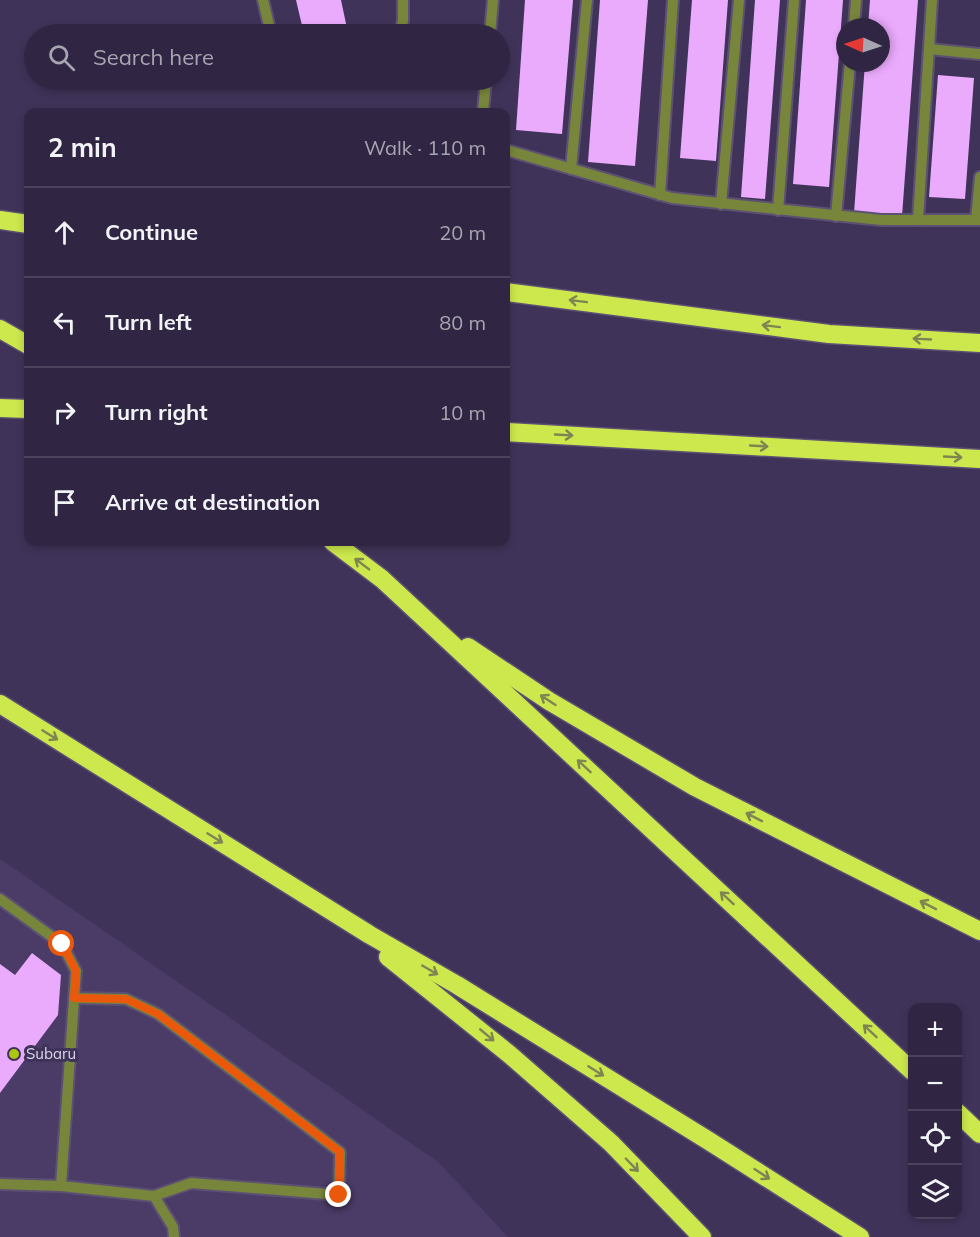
<!DOCTYPE html>
<html lang="en">
<head>
<meta charset="utf-8">
<style>
  body { margin:0; font-family:Mulish,sans-serif; background:#3c324e; color:#f1f3f6 }
  .controls { position:absolute; right:18px; bottom:18px; display:grid; overflow:hidden; border-radius:12px; box-shadow:0 3px 9px #0003 }
  .controls button { width:54px; height:54px; display:grid; place-items:center; padding:0; border:0; border-bottom:2px solid #4b435c; background:#302643; color:#f1f3f6; font:30px sans-serif }
  .compass { position:absolute; left:836px; top:18px; width:54px; height:54px; border-radius:50%; background:#302643; box-shadow:0 3px 9px #0003; rotate:273deg }
  .stop { position:absolute; width:18px; height:18px; margin:-14px; border:4px solid #ea580c; border-radius:50%; background:#fff }
  .stop.end { background:#ea580c; border-color:#fff; box-shadow:0 2px 6px #0008 }
  .list { margin:0; padding:0; list-style:none }
  h2 { display:flex; justify-content:space-between; align-items:center; height:78px; margin:0; padding:0 24px; font-size:26px }
  h2 small { font-size:20px; font-weight:400; color:#a8a5b2 }
  .list li { display:grid; grid-template-columns:39px 1fr auto; gap:18px; align-items:center; box-sizing:border-box; height:90px; padding:0 24px; border-top:2px solid #4b435c }
  .list b { display:block; font-size:22px; white-space:nowrap }
  .list em { font-size:20px; font-style:normal; color:#a8a5b2 }
  .icon { flex:none; width:33px; height:33px; fill:none; stroke:currentColor; stroke-width:2; stroke-linecap:round; stroke-linejoin:round }
  .map { position:relative; flex:none; width:980px; height:1237px; overflow:hidden }
  .search { position:absolute; background:#302643; box-shadow:0 3px 9px #0003; left:24px; top:24px; width:486px; height:66px; display:flex; align-items:center; gap:15px; box-sizing:border-box; padding:0 21px; border-radius:33px; color:#a8a5b2; font-size:22px }
  .panel { position:absolute; background:#302643; box-shadow:0 3px 9px #0003; left:24px; top:108px; width:486px; height:438px; border-radius:12px }
  .map>svg:first-child { display:block }
  .built { fill:#4a3b67 }
  .building { fill:#ebabfd }
  .lines { fill:none; stroke-linecap:round; stroke-linejoin:round }
  .service-casing { stroke:#5c5073; stroke-width:14 }
  .motorway-casing { stroke:#5c5073; stroke-width:21 }
  .service { stroke:#78863c; stroke-width:10 }
  .motorway { stroke:#cde84c; stroke-width:18 }
  .oneway { stroke:#7f8453 }
  .route { stroke:#ea580c; stroke-width:8 }
  .poi-dot { fill:#adc610; stroke:#403359; stroke-width:2 }
  .labels { text-anchor:middle; stroke-width:6; stroke-linejoin:round; paint-order:stroke }
  .poi-label { font-size:15px; fill:#dbd5ec; stroke:#403359; text-anchor:start }
</style>
</head>
<body>
<div class="map">
<svg width="980" height="1237" viewBox="0 0 980 1237">
  <rect width="100%" height="100%" fill="#403359"/>
  <polygon class="built" points="0,859 438,1162 508,1237 0,1237"/>
  <g class="building">
    <polygon points="296,0 341,0 348,33 304,34"/>
    <polygon points="525,0 573,0 562,134 516,130"/>
    <polygon points="600,0 648,0 635,166 588,162"/>
    <polygon points="692,0 728,0 716,161 680,158"/>
    <polygon points="755,0 780,0 765,199 741,197"/>
    <polygon points="806,0 843,0 829,187 793,184"/>
    <polygon points="870,0 918,0 902,216 854,213 865,63 881,63 881,27 868,27"/>
    <polygon points="938,75 974,78 965,199 929,197"/>
    <polygon points="32,953 61,975 58,1015 0,1093 0,964 15,975"/>
  </g>
  <g class="lines">
    <g class="service-casing">
      <g id="service">
        <polyline points="263,0 271,34"/>
        <polyline points="854,27 856,0"/>
        <polyline points="399,34 403,21 403,0"/>
        <polyline points="490,34 493,0"/>
        <polyline points="929,49 980,54"/>
        <polyline points="483,112 486,80"/>
        <polyline points="506,150 672,198 881,220 980,220"/>
        <polyline points="571,169 587,0"/>
        <polyline points="660,195 673,0"/>
        <polyline points="721,204 739,0"/>
        <polyline points="778,210 794,0"/>
        <polyline points="836,216 850,63"/>
        <polyline points="918,220 932,0"/>
        <polyline points="976,220 980,177"/>
        <polyline points="0,899 62,944 76,971 61,1186 0,1184"/>
        <polyline points="61,1186 154,1196 191,1183 339,1195 340,1152 158,1014 126,999 74,998"/>
        <polyline points="154,1196 173,1227 174,1237"/>
      </g>
    </g>
    <g class="motorway-casing">
      <g id="motorway">
        <polyline points="0,220 28,224"/>
        <polyline points="506,292 829,334 980,343"/>
        <polyline points="0,329 28,345"/>
        <polyline points="0,408 28,409"/>
        <polyline points="506,432 980,459"/>
        <polyline points="333,542 382,579 912,1071"/>
        <polyline points="468,647 549,701 695,787 980,931"/>
        <polyline points="0,704 370,935 457,985 709,1141 860,1237"/>
        <polyline points="388,957 509,1054 611,1143 702,1237"/>
        <polyline points="958,1113 980,1134"/>
      </g>
    </g>
    <use href="#service" class="service"/>
    <use href="#motorway" class="motorway"/>
  </g>
  <defs><path id="oneway-shaft" d="M-6 0H5M1.5-3L5.5 0L1.5 3" fill="none" stroke-width="1.6" stroke-linecap="round" stroke-linejoin="round" transform="scale(1.5)"/></defs>
  <g class="oneway">
    <use href="#oneway-shaft" transform="translate(578 301) rotate(-173)"/>
    <use href="#oneway-shaft" transform="translate(771 326) rotate(-173)"/>
    <use href="#oneway-shaft" transform="translate(922 339) rotate(-177)"/>
    <use href="#oneway-shaft" transform="translate(564 435) rotate(3)"/>
    <use href="#oneway-shaft" transform="translate(759 446) rotate(3)"/>
    <use href="#oneway-shaft" transform="translate(953 457) rotate(3)"/>
    <use href="#oneway-shaft" transform="translate(362 564) rotate(-143)"/>
    <use href="#oneway-shaft" transform="translate(548 700) rotate(-147)"/>
    <use href="#oneway-shaft" transform="translate(50 735) rotate(32)"/>
    <use href="#oneway-shaft" transform="translate(584 766) rotate(-137)"/>
    <use href="#oneway-shaft" transform="translate(754 817) rotate(-153)"/>
    <use href="#oneway-shaft" transform="translate(215 838) rotate(32)"/>
    <use href="#oneway-shaft" transform="translate(727 898) rotate(-137)"/>
    <use href="#oneway-shaft" transform="translate(928 905) rotate(-153)"/>
    <use href="#oneway-shaft" transform="translate(430 970) rotate(30)"/>
    <use href="#oneway-shaft" transform="translate(870 1031) rotate(-137)"/>
    <use href="#oneway-shaft" transform="translate(487 1035) rotate(40)"/>
    <use href="#oneway-shaft" transform="translate(596 1071) rotate(32)"/>
    <use href="#oneway-shaft" transform="translate(632 1165) rotate(46)"/>
    <use href="#oneway-shaft" transform="translate(762 1174) rotate(33)"/>
  </g>
  <g class="lines">
    <polyline class="route" points="62,944 76,971 74,998 126,999 158,1014 340,1152 339,1195"/>
  </g>
  <circle class="poi-dot" cx="14" cy="1054" r="6"/>
  <g class="labels">
    <g class="poi-label">
      <text x="26" y="1059">Subaru</text>
    </g>
  </g>
</svg>
<div class="controls">
<button>+</button>
<button>−</button>
<button><svg class="icon" aria-label="locate" viewBox="0 0 24 24"><circle cx="12" cy="12" r="6"/><path d="M12 2v4M12 18v4M2 12h4M18 12h4"/></svg></button>
<button><svg class="icon" aria-label="layers" viewBox="0 0 24 24"><path d="M12 4l9 5-9 5-9-5zM3 14l9 5 9-5"/></svg></button>
</div>
<svg class="compass" viewBox="-18 -18 36 36"><path d="M0-13l5 13h-10z" fill="#e53935"/><path d="M0 13l5-13h-10z" fill="#a8a5b2"/></svg>
<div class="stop" style="left:62px;top:944px"></div>
<div class="stop end" style="left:339px;top:1195px"></div>
<div class="search"><svg class="icon" aria-label="search" viewBox="0 0 24 24"><circle cx="10" cy="10" r="6"/><path d="M15 15l6 6"/></svg>Search here</div>
<section class="panel">
<h2>2 min<small>Walk · 110 m</small></h2>
<ul class="list">
<li><svg class="icon" aria-label="ahead" viewBox="0 0 24 24"><path d="M12 20V5M6 11l6-6 6 6"/></svg><div><b>Continue</b></div><em>20 m</em></li>
<li><svg class="icon" aria-label="left" viewBox="0 0 24 24"><path d="M17 20v-9H6M10 6l-5 5 5 5"/></svg><div><b>Turn left</b></div><em>80 m</em></li>
<li><svg class="icon" aria-label="right" viewBox="0 0 24 24"><path d="M7 20v-9h11M14 6l5 5-5 5"/></svg><div><b>Turn right</b></div><em>10 m</em></li>
<li><svg class="icon" aria-label="arrive" viewBox="0 0 24 24"><path d="M6 21V4h12l-3 4 3 4H6"/></svg><div><b>Arrive at destination</b></div></li>
</ul>
</section>
</div>
</body>
</html>
